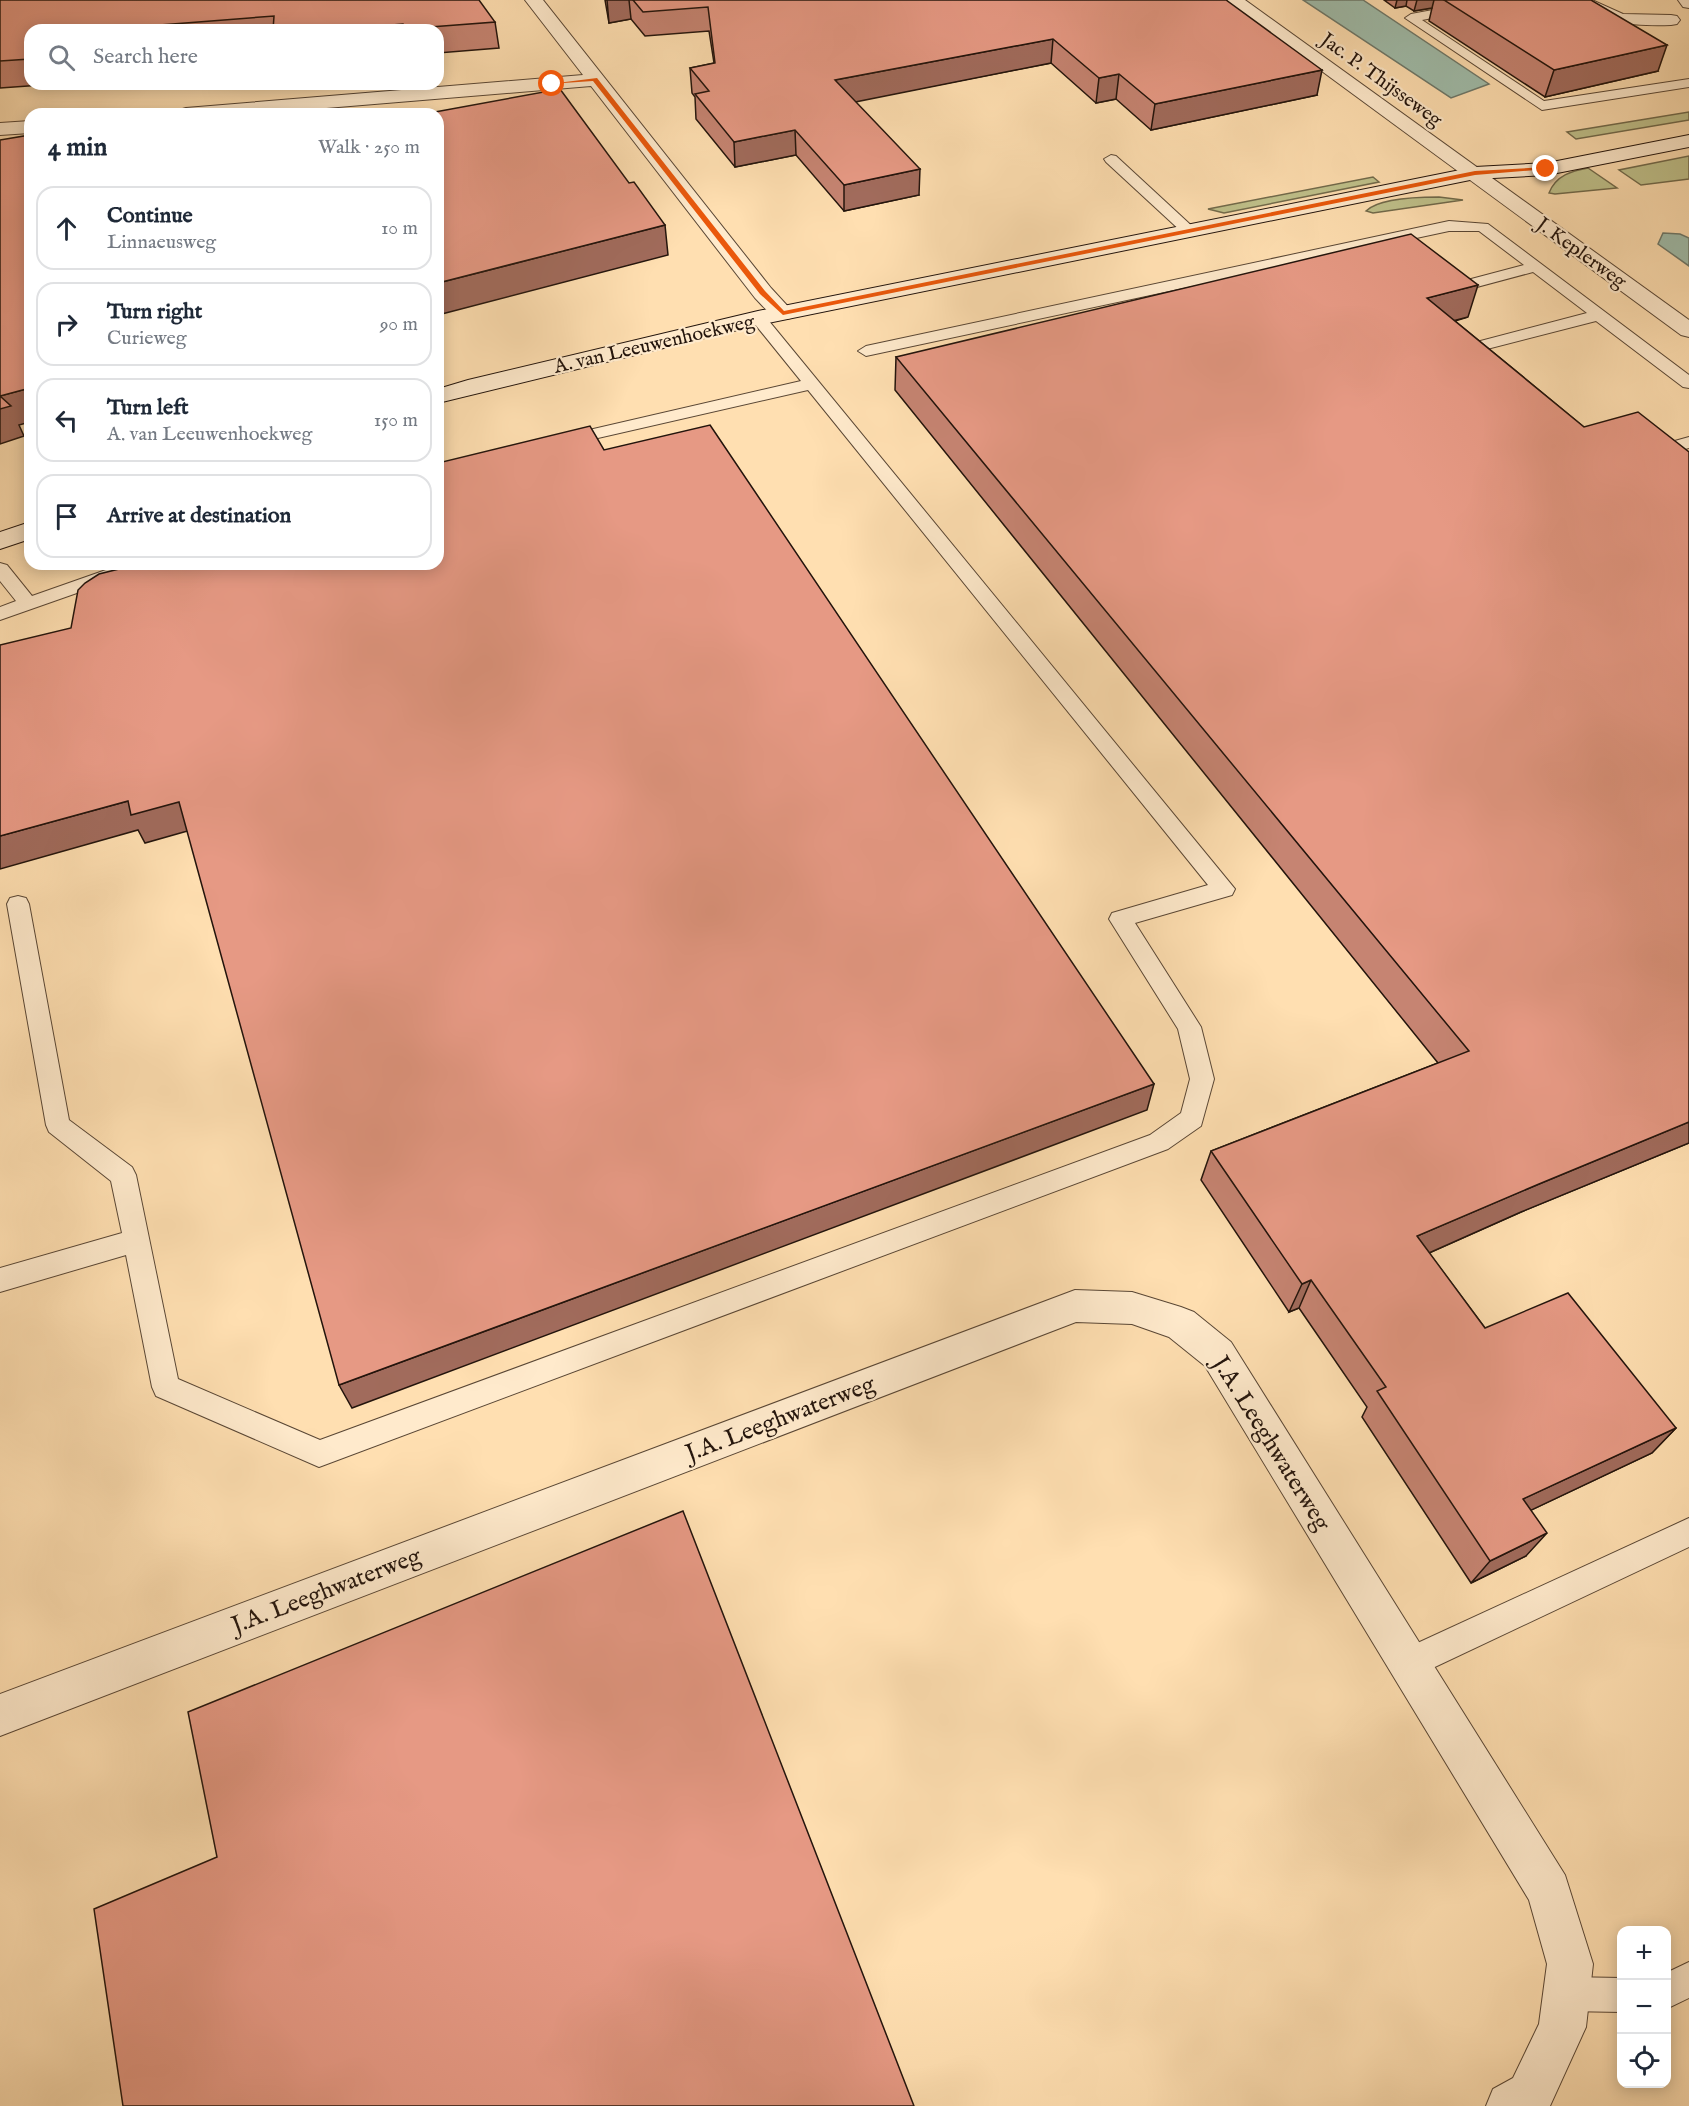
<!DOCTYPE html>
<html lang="en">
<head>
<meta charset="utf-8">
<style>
  body { margin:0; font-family:"IM FELL English",serif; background:#f2f2f3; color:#1f2937 }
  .controls { position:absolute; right:18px; bottom:18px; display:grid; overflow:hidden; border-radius:12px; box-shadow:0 3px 15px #0003 }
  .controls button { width:54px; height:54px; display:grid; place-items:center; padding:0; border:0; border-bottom:2px solid #e0e1e3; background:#fff; color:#1f2937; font:30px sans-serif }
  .stop { position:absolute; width:18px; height:18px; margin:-14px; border:4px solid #ea580c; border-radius:50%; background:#fff }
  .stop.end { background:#ea580c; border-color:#fff; box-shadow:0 2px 6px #0008 }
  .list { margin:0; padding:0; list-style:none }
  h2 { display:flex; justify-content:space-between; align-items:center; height:78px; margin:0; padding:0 24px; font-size:26px }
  h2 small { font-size:20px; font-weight:400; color:#747a83 }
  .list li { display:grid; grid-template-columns:39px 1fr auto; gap:18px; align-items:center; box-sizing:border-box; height:84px; margin:0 12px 12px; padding:0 12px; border:2px solid #e0e1e3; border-radius:18px }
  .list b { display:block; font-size:22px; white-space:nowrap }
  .list p { margin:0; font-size:20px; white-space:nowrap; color:#747a83 }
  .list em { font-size:20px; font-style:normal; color:#747a83 }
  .icon { flex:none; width:33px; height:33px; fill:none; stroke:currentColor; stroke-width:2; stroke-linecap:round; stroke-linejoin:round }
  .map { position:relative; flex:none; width:1689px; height:2106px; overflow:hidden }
  .search { position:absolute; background:#fff; box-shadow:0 3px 15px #0003; left:24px; top:24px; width:420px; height:66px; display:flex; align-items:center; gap:15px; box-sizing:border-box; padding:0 21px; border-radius:18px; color:#747a83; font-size:22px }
  .panel { position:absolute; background:#fff; box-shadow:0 3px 15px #0003; left:24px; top:108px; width:420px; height:462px; border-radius:18px }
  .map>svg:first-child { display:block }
  .green { fill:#c0c28c; stroke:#726b4c; stroke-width:1.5 }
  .water { fill:#a0bdab; stroke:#6e796b; stroke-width:1.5 }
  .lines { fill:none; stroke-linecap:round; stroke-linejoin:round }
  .lane-casing { stroke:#5a4735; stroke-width:2 }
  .street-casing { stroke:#5a4735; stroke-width:2 }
  .secondary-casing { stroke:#23140c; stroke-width:2 }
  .lane { fill:#ffeacc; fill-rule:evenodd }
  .street { fill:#ffeacc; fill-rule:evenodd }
  .secondary { fill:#ffeacc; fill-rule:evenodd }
  .wall { fill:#c68472; stroke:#23140c; stroke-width:1.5 }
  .shaded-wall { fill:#a16b5c; stroke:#23140c; stroke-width:1.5 }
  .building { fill:#e69984; stroke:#23140c; stroke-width:1.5 }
  .route { fill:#ea580c }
  .labels { text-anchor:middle; stroke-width:4.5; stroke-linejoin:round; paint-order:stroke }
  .far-street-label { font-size:20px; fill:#23140c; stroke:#ffeacc }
  .street-label { font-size:24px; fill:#23140c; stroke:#ffeacc }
</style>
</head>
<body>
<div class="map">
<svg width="1689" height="2106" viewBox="0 0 1689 2106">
  <rect width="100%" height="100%" fill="#ffdfb1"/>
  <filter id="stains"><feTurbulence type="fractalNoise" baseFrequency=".00333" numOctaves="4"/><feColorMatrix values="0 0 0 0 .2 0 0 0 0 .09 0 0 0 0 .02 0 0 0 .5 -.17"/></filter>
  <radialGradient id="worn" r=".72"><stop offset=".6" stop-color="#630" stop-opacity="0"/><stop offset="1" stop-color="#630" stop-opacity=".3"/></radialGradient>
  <g class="green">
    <polygon points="1689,112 1689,120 1576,139 1567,132"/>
    <polygon points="1689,156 1689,179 1641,185 1619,170"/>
    <path d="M1588,168L1617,188L1555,194L1549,193C1556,175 1572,171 1588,168Z"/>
    <polygon points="1373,177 1379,182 1224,213 1208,209"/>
    <path d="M1439,197L1463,200L1373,213L1366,211C1379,198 1421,197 1439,197Z"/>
  </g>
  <g class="water">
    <polygon points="1303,0 1363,0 1489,84 1451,98"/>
    <polygon points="1663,233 1680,234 1689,238 1689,266 1658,244"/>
  </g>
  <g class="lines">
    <g class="lane-casing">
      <g id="lane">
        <polygon points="1487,0 1513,0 1507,4 1422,20 1544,101 1689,79 1689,87 1542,110 1405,18 1411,14"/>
        <polygon points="1111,155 1116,156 1194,228 1197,231 1194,234 1184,234 1106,162 1104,159"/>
        <polygon points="1449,221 1488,224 1689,375 1689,388 1683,387 1596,321 1456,357 1450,355 1448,352 1450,349 1587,313 1533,272 1447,295 1441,293 1439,290 1441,287 1524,265 1479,231 1449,231 866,356 858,351 866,346"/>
        <polygon points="758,313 764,315 1235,889 1232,895 1135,923 1201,1027 1214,1079 1201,1126 1168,1149 319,1467 156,1396 152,1387 126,1255 0,1292 0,1268 122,1233 111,1181 49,1132 46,1125 7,904 10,898 18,896 26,898 29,904 69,1120 132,1167 136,1175 178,1379 320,1440 1150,1135 1181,1113 1190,1079 1178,1029 1109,919 1112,913 1208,885 808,390 563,446 557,445 554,441 557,437 563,436 801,381 750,318"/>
        <polygon points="1689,437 1689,448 1652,458 1646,457 1643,453 1646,449"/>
        <polygon points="0,563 7,565 32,596 123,564 150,564 148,568 0,620 0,607 16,601 0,581"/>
        <polygon points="1689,1518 1689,1547 1420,1674 1409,1678 1398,1674 1394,1663 1398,1652"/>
        <polygon points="1689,1962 1689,1998 1666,2009 1666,1973"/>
        <polygon points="1566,1977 1622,1978 1622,2012 1566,2011 1554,2006 1549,1994 1554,1982"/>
      </g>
    </g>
    <g class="street-casing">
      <g id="street">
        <path d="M525,0H543L771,288L794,313L791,318C774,322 766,309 755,298L591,86L254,114H176L179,110L186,108L583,75Z"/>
        <polygon points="1225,0 1245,0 1689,320 1689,337 1681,335"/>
        <path d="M1570,0H1592L1623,14L1671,15L1677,16L1680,20L1677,24L1671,25C1643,26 1589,25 1570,0Z"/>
        <polygon points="1678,0 1689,0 1689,8 1683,7"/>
        <polygon points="30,121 30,133 0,135 0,123"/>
        <polygon points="1075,1290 1132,1292 1181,1307 1194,1312 1231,1342 1565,1875 1593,1964 1586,2027 1550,2106 1486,2106 1493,2089 1513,2078 1539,2024 1547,1964 1529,1900 1205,1366 1169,1337 1132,1324 1076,1322 0,1736 0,1694"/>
      </g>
    </g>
    <g class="secondary-casing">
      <g id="secondary">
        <polygon points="1689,135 1689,147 1547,175 1475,179 758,325 438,403 438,389 468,380 758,311 1475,167 1547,163"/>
        <polygon points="30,522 30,539 0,549 0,532"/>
      </g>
    </g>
    <use href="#lane" class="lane"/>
    <use href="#street" class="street"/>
    <use href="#secondary" class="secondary"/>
  </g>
  <g class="wall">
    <polygon points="0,0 495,22 499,48 438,53 438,30 30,30 30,84 56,84 0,88"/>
    <polygon points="605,0 1226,0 1317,95 1151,130 1116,99 1096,103 1051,63 855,101 919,195 844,211 796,155 735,167 696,119 695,97 692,93 690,68 714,63 709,31 645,36 631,19 609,23"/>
    <polygon points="1384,0 1591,0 1658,71 1545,97 1429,21 1432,8 1414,11 1406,6 1395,8"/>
    <polygon points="85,84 164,84 164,85 86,88"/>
    <polygon points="1468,317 1455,321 1584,427 1689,452 1689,1143 1521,1212 1429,1253 1485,1328 1676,1428 1652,1453 1531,1510 1526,1556 1471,1583 1362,1417 1367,1407 1299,1308 1289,1312 1201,1180 1211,1151 1438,1063 895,390 896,357"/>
  </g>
  <g class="shaded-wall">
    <polygon points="607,0 629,0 631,19 609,23"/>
    <polygon points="1397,0 1407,0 1406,6 1395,8"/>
    <polygon points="1417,0 1434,0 1432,8 1414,11"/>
    <polygon points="1053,39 1051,63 835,106 835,80"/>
    <polygon points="1667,45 1658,71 1545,97 1554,70"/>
    <polygon points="1322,70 1317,95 1151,130 1155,104"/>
    <polygon points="1119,74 1116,99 1096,103 1099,78"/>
    <polygon points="795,130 796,155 735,167 734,142"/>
    <polygon points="920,169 919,195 844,211 844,185"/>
    <polygon points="665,225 668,255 438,315 438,283"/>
    <polygon points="1478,285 1468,317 1418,330 1427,298"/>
    <polygon points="30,388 30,422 19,425 24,436 0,444 0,396"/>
    <polygon points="128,801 179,802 191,830 145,843 138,830 0,869 0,836"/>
    <polygon points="1154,1084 1147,1110 352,1408 339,1385"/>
    <polygon points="1689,1122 1689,1143 1521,1212 1402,1265 1417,1236 1539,1184"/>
    <polygon points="1311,1280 1299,1308 1289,1312 1302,1284"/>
    <polygon points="1676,1428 1652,1453 1504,1523 1523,1499"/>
    <polygon points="1547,1533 1526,1556 1471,1583 1490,1561"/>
  </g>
  <g class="building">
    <polygon points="0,0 479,0 495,22 404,29 403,24 331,30 273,30 274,16 160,25 159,30 30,30 30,59 0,61"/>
    <polygon points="633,0 1226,0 1322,70 1155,104 1119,74 1099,78 1053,39 840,79 835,80 920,169 844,185 795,130 734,142 695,94 709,91 690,68 715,63 708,7 643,12"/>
    <polygon points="1444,0 1591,0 1667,45 1554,70"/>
    <polygon points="560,89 629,183 634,182 665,225 438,283 438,114 424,114"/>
    <polygon points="245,109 248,114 215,114"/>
    <polygon points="30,135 30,388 0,396 0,140"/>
    <polygon points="1411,234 1478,285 1427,298 1584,427 1638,412 1689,452 1689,1122 1539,1184 1417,1236 1485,1328 1568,1293 1676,1428 1523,1499 1547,1533 1490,1561 1377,1391 1386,1387 1311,1280 1302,1284 1211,1151 1469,1051 896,357"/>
    <polygon points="0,396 11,406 0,409"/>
    <polygon points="710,425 1154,1084 339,1385 179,802 131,815 128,801 0,836 0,645 71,628 78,590 85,583 99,574 139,564 438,564 438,463 590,426 604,450"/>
    <polygon points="683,1511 914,2106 123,2106 94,1909 217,1857 188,1712"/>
  </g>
  <polygon class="route" points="597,78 765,291 784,311 1475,171 1546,167 1549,169 1475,175 783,315 760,294 593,81 549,84"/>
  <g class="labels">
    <g class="far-street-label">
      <text transform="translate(1382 79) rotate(36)" y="7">Jac. P. Thijsseweg</text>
      <text transform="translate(1582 252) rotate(36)" y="7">J. Keplerweg</text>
      <text transform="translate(654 343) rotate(-13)" y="7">A. van Leeuwenhoekweg</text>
    </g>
    <g class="street-label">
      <text transform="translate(780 1418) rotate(-21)" y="8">J.A. Leeghwaterweg</text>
      <text transform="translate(1272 1443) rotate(58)" y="8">J.A. Leeghwaterweg</text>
      <text transform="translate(326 1590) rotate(-21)" y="8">J.A. Leeghwaterweg</text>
    </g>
  </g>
  <rect width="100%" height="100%" filter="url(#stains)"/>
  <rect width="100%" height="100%" fill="url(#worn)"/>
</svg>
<div class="controls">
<button>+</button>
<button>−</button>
<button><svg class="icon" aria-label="locate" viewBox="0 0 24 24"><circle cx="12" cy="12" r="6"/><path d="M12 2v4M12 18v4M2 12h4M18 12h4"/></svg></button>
</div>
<div class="stop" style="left:552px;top:84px"></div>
<div class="stop end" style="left:1546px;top:169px"></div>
<div class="search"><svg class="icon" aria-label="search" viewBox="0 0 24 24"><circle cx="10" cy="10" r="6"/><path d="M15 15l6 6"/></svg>Search here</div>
<section class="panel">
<h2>4 min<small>Walk · 250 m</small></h2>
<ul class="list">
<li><svg class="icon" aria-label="ahead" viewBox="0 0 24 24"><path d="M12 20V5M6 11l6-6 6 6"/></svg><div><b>Continue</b><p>Linnaeusweg</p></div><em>10 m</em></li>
<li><svg class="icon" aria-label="right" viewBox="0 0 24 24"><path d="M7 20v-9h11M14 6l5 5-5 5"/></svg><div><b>Turn right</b><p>Curieweg</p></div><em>90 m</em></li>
<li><svg class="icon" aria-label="left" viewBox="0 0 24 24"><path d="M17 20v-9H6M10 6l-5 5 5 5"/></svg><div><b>Turn left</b><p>A. van Leeuwenhoekweg</p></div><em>150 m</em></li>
<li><svg class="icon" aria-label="arrive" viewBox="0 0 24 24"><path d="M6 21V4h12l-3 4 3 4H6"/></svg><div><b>Arrive at destination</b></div></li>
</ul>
</section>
</div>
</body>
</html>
